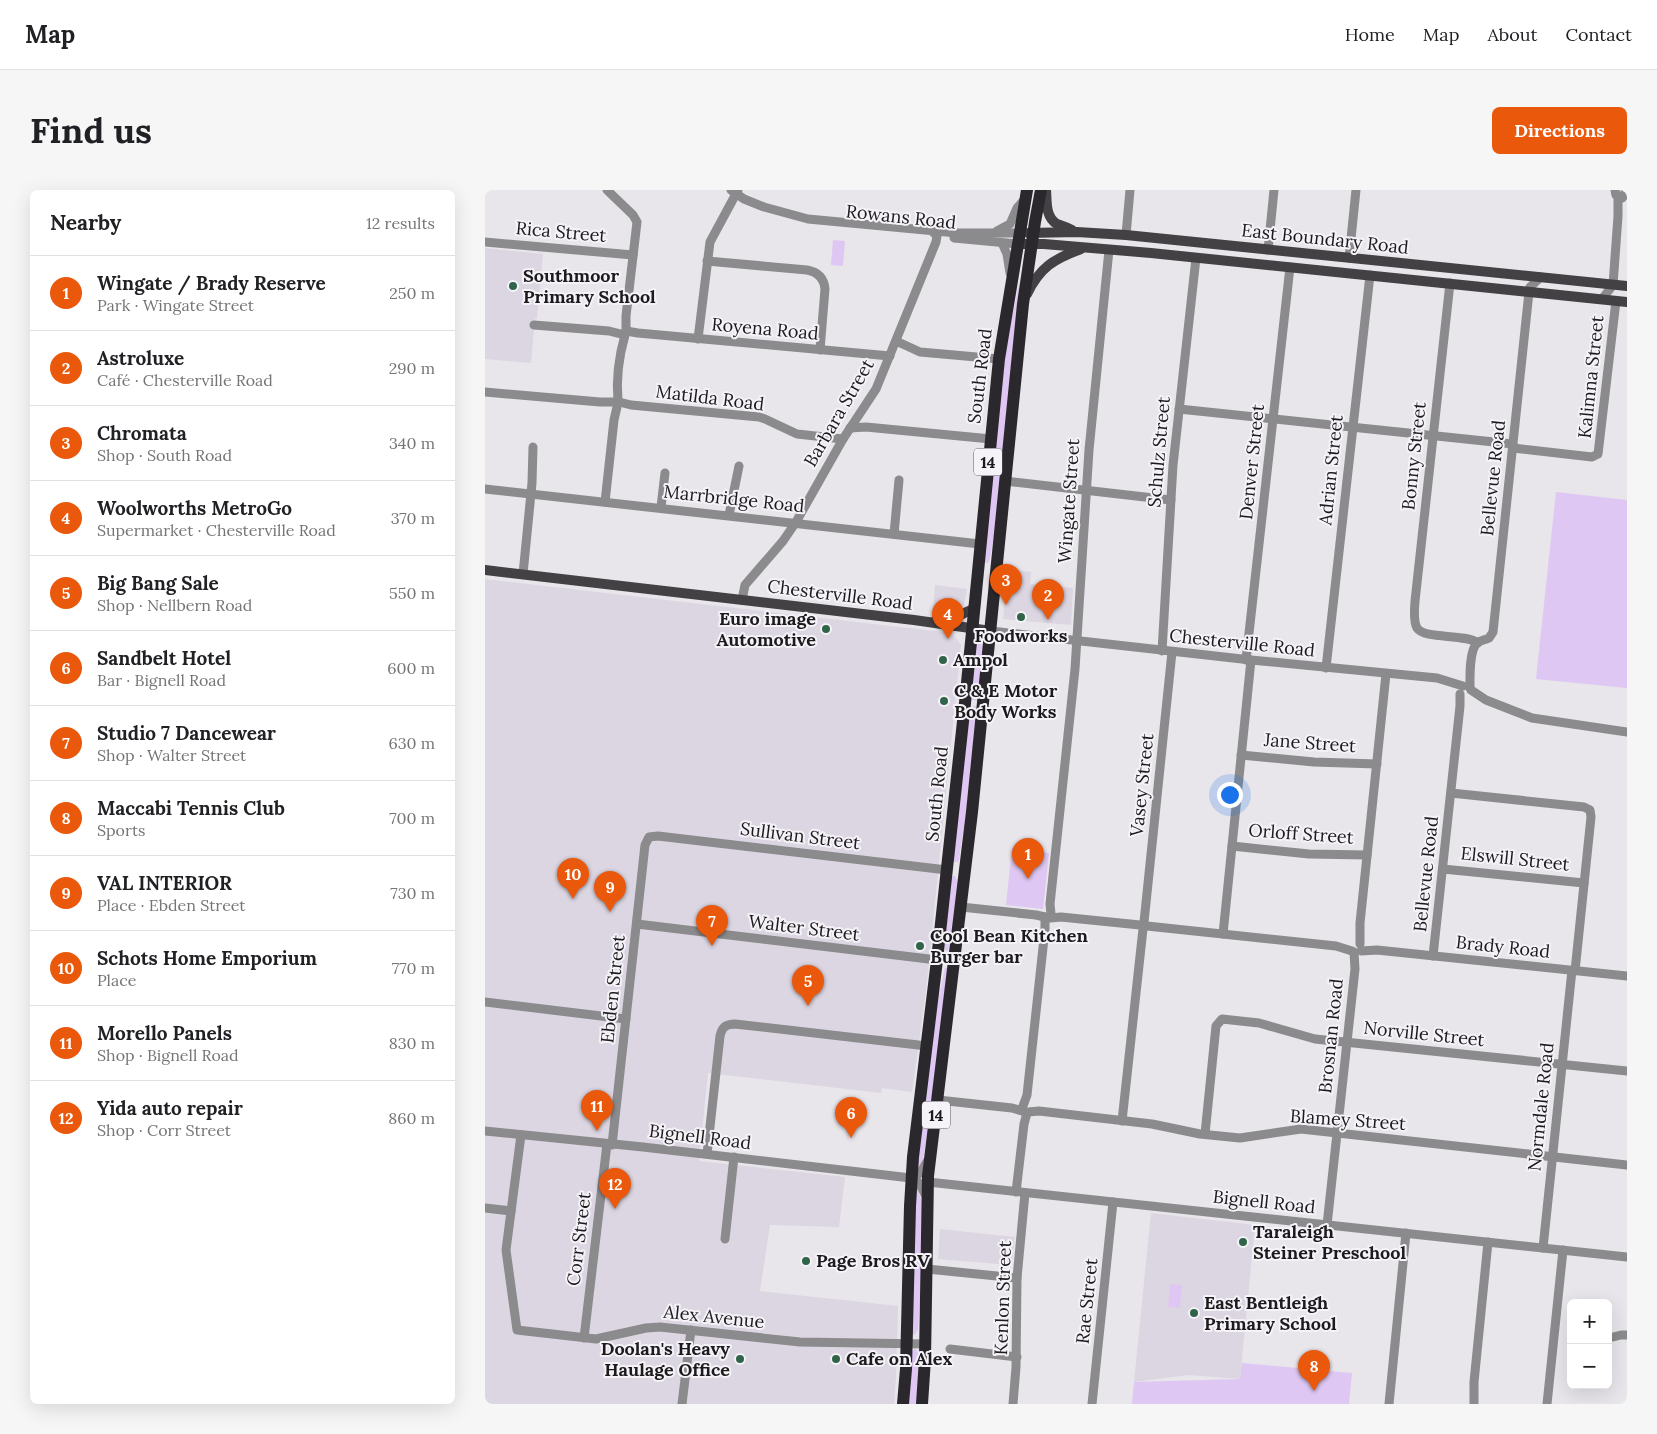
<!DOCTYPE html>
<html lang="en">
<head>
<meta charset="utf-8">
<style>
  body { margin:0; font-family:Lora,serif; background:#f6f6f6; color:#202124 }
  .controls { position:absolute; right:15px; bottom:15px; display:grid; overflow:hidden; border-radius:8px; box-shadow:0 5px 20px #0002 }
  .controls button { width:45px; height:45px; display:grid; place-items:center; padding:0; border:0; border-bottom:1px solid #e0e0e0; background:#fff; color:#202124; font:25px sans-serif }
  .you { position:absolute; left:744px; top:604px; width:18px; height:18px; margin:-12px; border:4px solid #fff; border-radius:50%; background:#1a73e8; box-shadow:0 0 0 8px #1a73e833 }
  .badge { display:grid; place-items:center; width:32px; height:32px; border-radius:50%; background:#ea580c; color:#fff; font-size:16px; font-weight:700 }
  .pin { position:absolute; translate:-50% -41px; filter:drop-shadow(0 1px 2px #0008) }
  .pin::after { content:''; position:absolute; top:26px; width:18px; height:15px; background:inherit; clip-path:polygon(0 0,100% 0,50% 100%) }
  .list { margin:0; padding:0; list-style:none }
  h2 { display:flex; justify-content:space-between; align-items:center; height:65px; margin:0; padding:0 20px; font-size:21px }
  h2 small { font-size:16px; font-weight:400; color:#757577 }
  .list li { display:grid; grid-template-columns:32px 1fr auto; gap:15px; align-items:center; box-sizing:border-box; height:75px; padding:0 20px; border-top:1px solid #e0e0e0 }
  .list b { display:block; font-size:19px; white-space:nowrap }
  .list p { margin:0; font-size:16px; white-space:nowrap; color:#757577 }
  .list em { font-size:16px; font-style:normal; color:#757577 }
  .map { position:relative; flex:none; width:1142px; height:1214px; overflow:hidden; border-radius:8px }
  header { display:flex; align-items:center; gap:30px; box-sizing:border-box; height:70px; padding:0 25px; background:#fff; border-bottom:1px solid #e0e0e0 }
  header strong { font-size:24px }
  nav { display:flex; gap:28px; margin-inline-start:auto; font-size:18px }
  .intro { display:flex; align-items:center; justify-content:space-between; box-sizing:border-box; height:120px; padding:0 30px }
  h1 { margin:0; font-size:35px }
  .button { padding:12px 22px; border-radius:8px; background:#ea580c; color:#fff; font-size:18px; font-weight:700 }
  main { display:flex; gap:30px; padding:0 30px }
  aside { flex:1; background:#fff; border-radius:8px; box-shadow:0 5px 20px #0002 }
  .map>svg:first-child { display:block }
  .built { fill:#dcd6e2 }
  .green { fill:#dec7f2 }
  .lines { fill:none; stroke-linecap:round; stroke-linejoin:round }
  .minor { stroke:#8b8a8c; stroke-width:9 }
  .major { stroke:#434144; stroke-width:10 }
  .highway { stroke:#2a282c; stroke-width:12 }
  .poi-dot { fill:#306449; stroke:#f5f2f8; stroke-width:2 }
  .labels { text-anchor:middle; stroke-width:4; stroke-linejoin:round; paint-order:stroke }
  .shield { fill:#f5f2f8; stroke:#5d5b5e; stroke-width:1 }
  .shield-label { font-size:16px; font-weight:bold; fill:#1c1a1c }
  .street-label { font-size:18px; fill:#1c1a1c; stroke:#f5f2f8 }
  .poi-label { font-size:18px; font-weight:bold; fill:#1c1a1c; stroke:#f5f2f8; text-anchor:start }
</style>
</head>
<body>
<header>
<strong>Map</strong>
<nav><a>Home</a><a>Map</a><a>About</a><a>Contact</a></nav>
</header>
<div class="intro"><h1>Find us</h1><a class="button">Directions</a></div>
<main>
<aside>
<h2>Nearby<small>12 results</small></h2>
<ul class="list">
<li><span class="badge">1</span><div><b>Wingate / Brady Reserve</b><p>Park · Wingate Street</p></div><em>250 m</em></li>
<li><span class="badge">2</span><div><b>Astroluxe</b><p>Café · Chesterville Road</p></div><em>290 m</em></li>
<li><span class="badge">3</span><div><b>Chromata</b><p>Shop · South Road</p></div><em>340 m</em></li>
<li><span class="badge">4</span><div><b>Woolworths MetroGo</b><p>Supermarket · Chesterville Road</p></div><em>370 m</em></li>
<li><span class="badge">5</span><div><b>Big Bang Sale</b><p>Shop · Nellbern Road</p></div><em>550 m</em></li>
<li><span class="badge">6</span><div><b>Sandbelt Hotel</b><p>Bar · Bignell Road</p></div><em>600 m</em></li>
<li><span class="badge">7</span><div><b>Studio 7 Dancewear</b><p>Shop · Walter Street</p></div><em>630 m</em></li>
<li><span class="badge">8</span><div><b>Maccabi Tennis Club</b><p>Sports</p></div><em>700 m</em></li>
<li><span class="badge">9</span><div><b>VAL INTERIOR</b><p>Place · Ebden Street</p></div><em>730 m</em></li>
<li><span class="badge">10</span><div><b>Schots Home Emporium</b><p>Place</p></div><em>770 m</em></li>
<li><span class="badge">11</span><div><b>Morello Panels</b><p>Shop · Bignell Road</p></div><em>830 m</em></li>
<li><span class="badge">12</span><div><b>Yida auto repair</b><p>Shop · Corr Street</p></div><em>860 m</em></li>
</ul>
</aside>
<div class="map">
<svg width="1142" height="1214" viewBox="0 0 1142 1214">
  <rect width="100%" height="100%" fill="#e8e5eb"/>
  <g class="built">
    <polygon points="0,58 58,64 52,128 50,129 46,173 0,169"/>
    <polygon points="520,379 546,382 545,395 547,394 588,398 586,435 518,429 521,396 519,393"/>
    <polygon points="0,389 467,443 476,455 441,801 427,902 397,898 396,903 223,883 214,971 360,987 354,1037 285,1035 275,1101 413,1116 411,1188 409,1214 0,1214"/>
    <polygon points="450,395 482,399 479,415 471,421 448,423"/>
    <polygon points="666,1023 770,1035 755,1189 704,1185 649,1192"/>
    <polygon points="455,1039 530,1047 527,1074 525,1075 453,1069"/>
  </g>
  <g class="green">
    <polygon points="348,50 360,51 358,76 346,75"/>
    <polygon points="534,94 537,95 512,329 505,368 503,373 501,373 499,370 523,135 529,119"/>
    <polygon points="1071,302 1142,310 1142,498 1051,489"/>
    <polygon points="497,451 494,511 488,510 487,509 492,455"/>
    <polygon points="489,516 490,516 493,522 484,615 477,648 474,670 473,672 469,672 468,665 479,559 485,521"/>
    <polygon points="527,658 564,663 558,719 521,715"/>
    <polygon points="468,686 470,686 473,693 463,761 460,760 459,749 466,688"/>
    <polygon points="460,778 463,778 452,884 437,975 432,982 450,826"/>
    <polygon points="430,994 437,1011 437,1073 433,1140 429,1145 428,1145"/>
    <polygon points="685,1094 697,1095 695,1118 683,1117"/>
    <polygon points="429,1159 431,1159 435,1167 432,1214 422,1214 427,1161"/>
    <polygon points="757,1173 867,1183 864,1214 647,1214 649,1192 755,1189"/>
  </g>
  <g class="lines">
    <g class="minor">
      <polyline points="122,0 148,25 152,32 141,126 141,140"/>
      <polyline points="246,0 259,9 279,17 323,29 472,43 535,43"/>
      <polyline points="1130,0 1131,5 1137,8 1140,5 1140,0"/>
      <polyline points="512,41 525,34 532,18 540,9"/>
      <polyline points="641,45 645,0"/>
      <polyline points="469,48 533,54"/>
      <polyline points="0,52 148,65"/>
      <polyline points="517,53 522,64 525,83"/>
      <polyline points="783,60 789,0"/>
      <polyline points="864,68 871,0"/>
      <path d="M222,71L322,80C333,82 339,88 340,99L335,160"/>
      <path d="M965,93L931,402C930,410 928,431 932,438C940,450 979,443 993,453"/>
      <polyline points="1117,109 1128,95 1133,26 1133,7"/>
      <polyline points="49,135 124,141 136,144"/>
      <polyline points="141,141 153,143 405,166"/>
      <polyline points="213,149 225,52 253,0"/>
      <polyline points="411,151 435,162 514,169"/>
      <polyline points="0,202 115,212 128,212"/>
      <path d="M133,211C131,189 134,166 140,145"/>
      <polyline points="134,212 146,215 274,227 280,229 312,244 358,249"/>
      <polyline points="694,219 1028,254"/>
      <polyline points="365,238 381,237 506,249"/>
      <polyline points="1028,258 1107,267 1113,264 1131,111"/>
      <polyline points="520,291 686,310"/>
      <polyline points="0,299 495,354"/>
      <polyline points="120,312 129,230 132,217"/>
      <polyline points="176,317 180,283"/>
      <polyline points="244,325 254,276"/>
      <polyline points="409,344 414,290"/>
      <polyline points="38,384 47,293 48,257"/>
      <polyline points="257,410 260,395 298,351 311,332 358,249 391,199 451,52 452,46 446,40"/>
      <polyline points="506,441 766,470 952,488 978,496"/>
      <polyline points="677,461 688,275 711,68"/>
      <polyline points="761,470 805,77"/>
      <polyline points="841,478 885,85"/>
      <path d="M985,498C985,487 984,461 992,453C996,450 1000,450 1004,448L1008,442L1044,102L1045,97L1056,87"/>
      <polyline points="986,500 1001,510 1047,528 1142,542"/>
      <polyline points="756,565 829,572 892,574"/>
      <polyline points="966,603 1099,617 1105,620 1106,627 1090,781"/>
      <polyline points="747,656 824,664 882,665"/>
      <polyline points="958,679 1099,693"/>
      <polyline points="476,717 551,725 560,727"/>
      <polyline points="566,724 565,714 590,479 604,260 624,60"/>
      <polyline points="565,728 576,727 655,735"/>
      <polyline points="659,732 687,462"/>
      <polyline points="152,734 452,770"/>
      <polyline points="662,736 851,756 867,761"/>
      <polyline points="738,744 766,470"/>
      <polyline points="875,754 875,733 901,484"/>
      <polyline points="876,761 892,760 1142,786"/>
      <polyline points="948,766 975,516 975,504"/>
      <polyline points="0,812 141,829"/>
      <polyline points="453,910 527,918 537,921"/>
      <polyline points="538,916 542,905 560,739 560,727"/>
      <polyline points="543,922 554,921 667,934 715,944 755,948 816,939 1142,975"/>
      <polyline points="637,931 658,739"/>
      <polyline points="0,941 158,957 426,988"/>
      <polyline points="720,944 731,836 737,829 774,833 830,849 1142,881"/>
      <polyline points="36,945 21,1060 32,1140 111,1149 161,1138 175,1137 315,1152 441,1154"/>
      <polyline points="127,955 160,655 164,647 173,646 462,680"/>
      <path d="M222,964L235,846C237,837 241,834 250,834L442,856"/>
      <polyline points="443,992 1142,1067"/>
      <polyline points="531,1002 539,934 542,923"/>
      <polyline points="442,1008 434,993 429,988 436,982 443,970"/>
      <polyline points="0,1018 26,1021"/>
      <polyline points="842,1035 870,779 869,762"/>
      <polyline points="240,1049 249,967"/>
      <polyline points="1058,1058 1087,780"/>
      <polyline points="442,1079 532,1088"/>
      <polyline points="1128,1147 1136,1145 1142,1145"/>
      <polyline points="99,1148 122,954"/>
      <polyline points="465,1159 532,1167"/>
      <polyline points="197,1214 206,1140"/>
      <polyline points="528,1214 531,1177 532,1088 540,1003"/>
      <polyline points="607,1214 628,1012"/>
      <polyline points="904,1214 921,1043"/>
      <polyline points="989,1214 989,1192 1003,1052"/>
      <polyline points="1062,1214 1078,1060"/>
    </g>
    <g class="major">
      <path d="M561,0C562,11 560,27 572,34C577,36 582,37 587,40"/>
      <polyline points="543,43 592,42 641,45 1142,96"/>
      <polyline points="533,54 559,54 666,63 1142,112"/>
      <path d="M542,104C555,77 569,69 596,59"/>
      <polyline points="0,380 429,430 506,441"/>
      <polyline points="451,430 473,426 488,419"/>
    </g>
    <g class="highway">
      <polyline points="418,1214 421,1179 425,1016 428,967 452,770 480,513 514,169 542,0"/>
      <polyline points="437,1214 440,1169 443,986 487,622 538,114 550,32 556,0"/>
    </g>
  </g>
  <g class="poi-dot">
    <circle cx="28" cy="96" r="5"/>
    <circle cx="536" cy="427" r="5"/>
    <circle cx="341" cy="439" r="5"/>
    <circle cx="458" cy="470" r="5"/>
    <circle cx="459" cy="511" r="5"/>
    <circle cx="435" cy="756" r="5"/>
    <circle cx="758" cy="1052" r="5"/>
    <circle cx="321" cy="1071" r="5"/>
    <circle cx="709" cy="1123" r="5"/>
    <circle cx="255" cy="1169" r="5"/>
    <circle cx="351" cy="1169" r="5"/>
  </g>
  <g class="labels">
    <g class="shield">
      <rect x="489" y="258.5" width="28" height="27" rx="4"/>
      <rect x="437" y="911.5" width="28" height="27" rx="4"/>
    </g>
    <g class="shield-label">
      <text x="503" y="278">14</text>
      <text x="451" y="931">14</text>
    </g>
    <g class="street-label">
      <text transform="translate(416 27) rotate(6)" y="6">Rowans Road</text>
      <text transform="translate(76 42) rotate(5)" y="6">Rica Street</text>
      <text transform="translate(840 49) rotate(6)" y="6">East Boundary Road</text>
      <text transform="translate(280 139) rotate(5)" y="6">Royena Road</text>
      <text transform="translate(495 186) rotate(-83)" y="6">South Road</text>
      <text transform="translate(1106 187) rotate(-84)" y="6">Kalimna Street</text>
      <text transform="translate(225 208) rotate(7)" y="6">Matilda Road</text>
      <text transform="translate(354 223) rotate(-60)" y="6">Barbara Street</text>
      <text transform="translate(674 262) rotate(-85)" y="6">Schulz Street</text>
      <text transform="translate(929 266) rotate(-84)" y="6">Bonny Street</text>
      <text transform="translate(767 272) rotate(-84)" y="6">Denver Street</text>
      <text transform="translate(846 280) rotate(-84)" y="6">Adrian Street</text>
      <text transform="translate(1008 288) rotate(-84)" y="6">Bellevue Road</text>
      <text transform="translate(249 309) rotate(6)" y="6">Marrbridge Road</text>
      <text transform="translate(584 311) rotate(-86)" y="6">Wingate Street</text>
      <text transform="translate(355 405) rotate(7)" y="6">Chesterville Road</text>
      <text transform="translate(757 453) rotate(6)" y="6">Chesterville Road</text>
      <text transform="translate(825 553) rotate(4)" y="6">Jane Street</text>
      <text transform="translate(657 595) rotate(-84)" y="6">Vasey Street</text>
      <text transform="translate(452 604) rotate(-84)" y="6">South Road</text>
      <text transform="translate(816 644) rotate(4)" y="6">Orloff Street</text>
      <text transform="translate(315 646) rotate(7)" y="6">Sullivan Street</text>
      <text transform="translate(1030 669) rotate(6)" y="6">Elswill Street</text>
      <text transform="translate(941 684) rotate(-84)" y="6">Bellevue Road</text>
      <text transform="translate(319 738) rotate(7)" y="6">Walter Street</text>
      <text transform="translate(1018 757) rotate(6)" y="6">Brady Road</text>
      <text transform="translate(128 799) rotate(-84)" y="6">Ebden Street</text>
      <text transform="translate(939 844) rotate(6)" y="6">Norville Street</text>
      <text transform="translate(846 846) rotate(-84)" y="6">Brosnan Road</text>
      <text transform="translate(1056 917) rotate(-84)" y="6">Normdale Road</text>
      <text transform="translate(863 930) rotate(4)" y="6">Blamey Street</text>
      <text transform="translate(215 947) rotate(7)" y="6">Bignell Road</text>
      <text transform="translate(779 1012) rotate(6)" y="6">Bignell Road</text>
      <text transform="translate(94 1049) rotate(-83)" y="6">Corr Street</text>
      <text transform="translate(518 1108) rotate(-88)" y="6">Kenlon Street</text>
      <text transform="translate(602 1111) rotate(-84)" y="6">Rae Street</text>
      <text transform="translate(229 1127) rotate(6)" y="6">Alex Avenue</text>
    </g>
    <g class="poi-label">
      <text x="38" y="92">Southmoor<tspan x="38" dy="21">Primary School</tspan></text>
      <text x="331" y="435" text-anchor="end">Euro image<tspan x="331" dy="21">Automotive</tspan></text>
      <text x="536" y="452" text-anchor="middle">Foodworks</text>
      <text x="468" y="476">Ampol</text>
      <text x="469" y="507">C &amp; E Motor<tspan x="469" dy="21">Body Works</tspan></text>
      <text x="445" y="752">Cool Bean Kitchen<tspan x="445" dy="21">Burger bar</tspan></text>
      <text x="768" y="1048">Taraleigh<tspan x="768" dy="21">Steiner Preschool</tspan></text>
      <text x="331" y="1077">Page Bros RV</text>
      <text x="719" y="1119">East Bentleigh<tspan x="719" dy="21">Primary School</tspan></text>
      <text x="245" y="1165" text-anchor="end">Doolan's Heavy<tspan x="245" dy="21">Haulage Office</tspan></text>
      <text x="361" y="1175">Cafe on Alex</text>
    </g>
  </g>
</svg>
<div class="controls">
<button>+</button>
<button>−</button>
</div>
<div class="you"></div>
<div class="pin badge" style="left:543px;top:689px">1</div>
<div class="pin badge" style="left:563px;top:430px">2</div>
<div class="pin badge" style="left:521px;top:415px">3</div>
<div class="pin badge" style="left:463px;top:449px">4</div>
<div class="pin badge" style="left:323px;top:816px">5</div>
<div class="pin badge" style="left:366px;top:948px">6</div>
<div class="pin badge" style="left:227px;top:756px">7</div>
<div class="pin badge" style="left:829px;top:1201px">8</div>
<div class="pin badge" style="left:125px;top:722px">9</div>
<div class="pin badge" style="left:88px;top:709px">10</div>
<div class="pin badge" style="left:112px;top:941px">11</div>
<div class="pin badge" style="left:130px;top:1019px">12</div>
</div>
</main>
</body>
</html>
